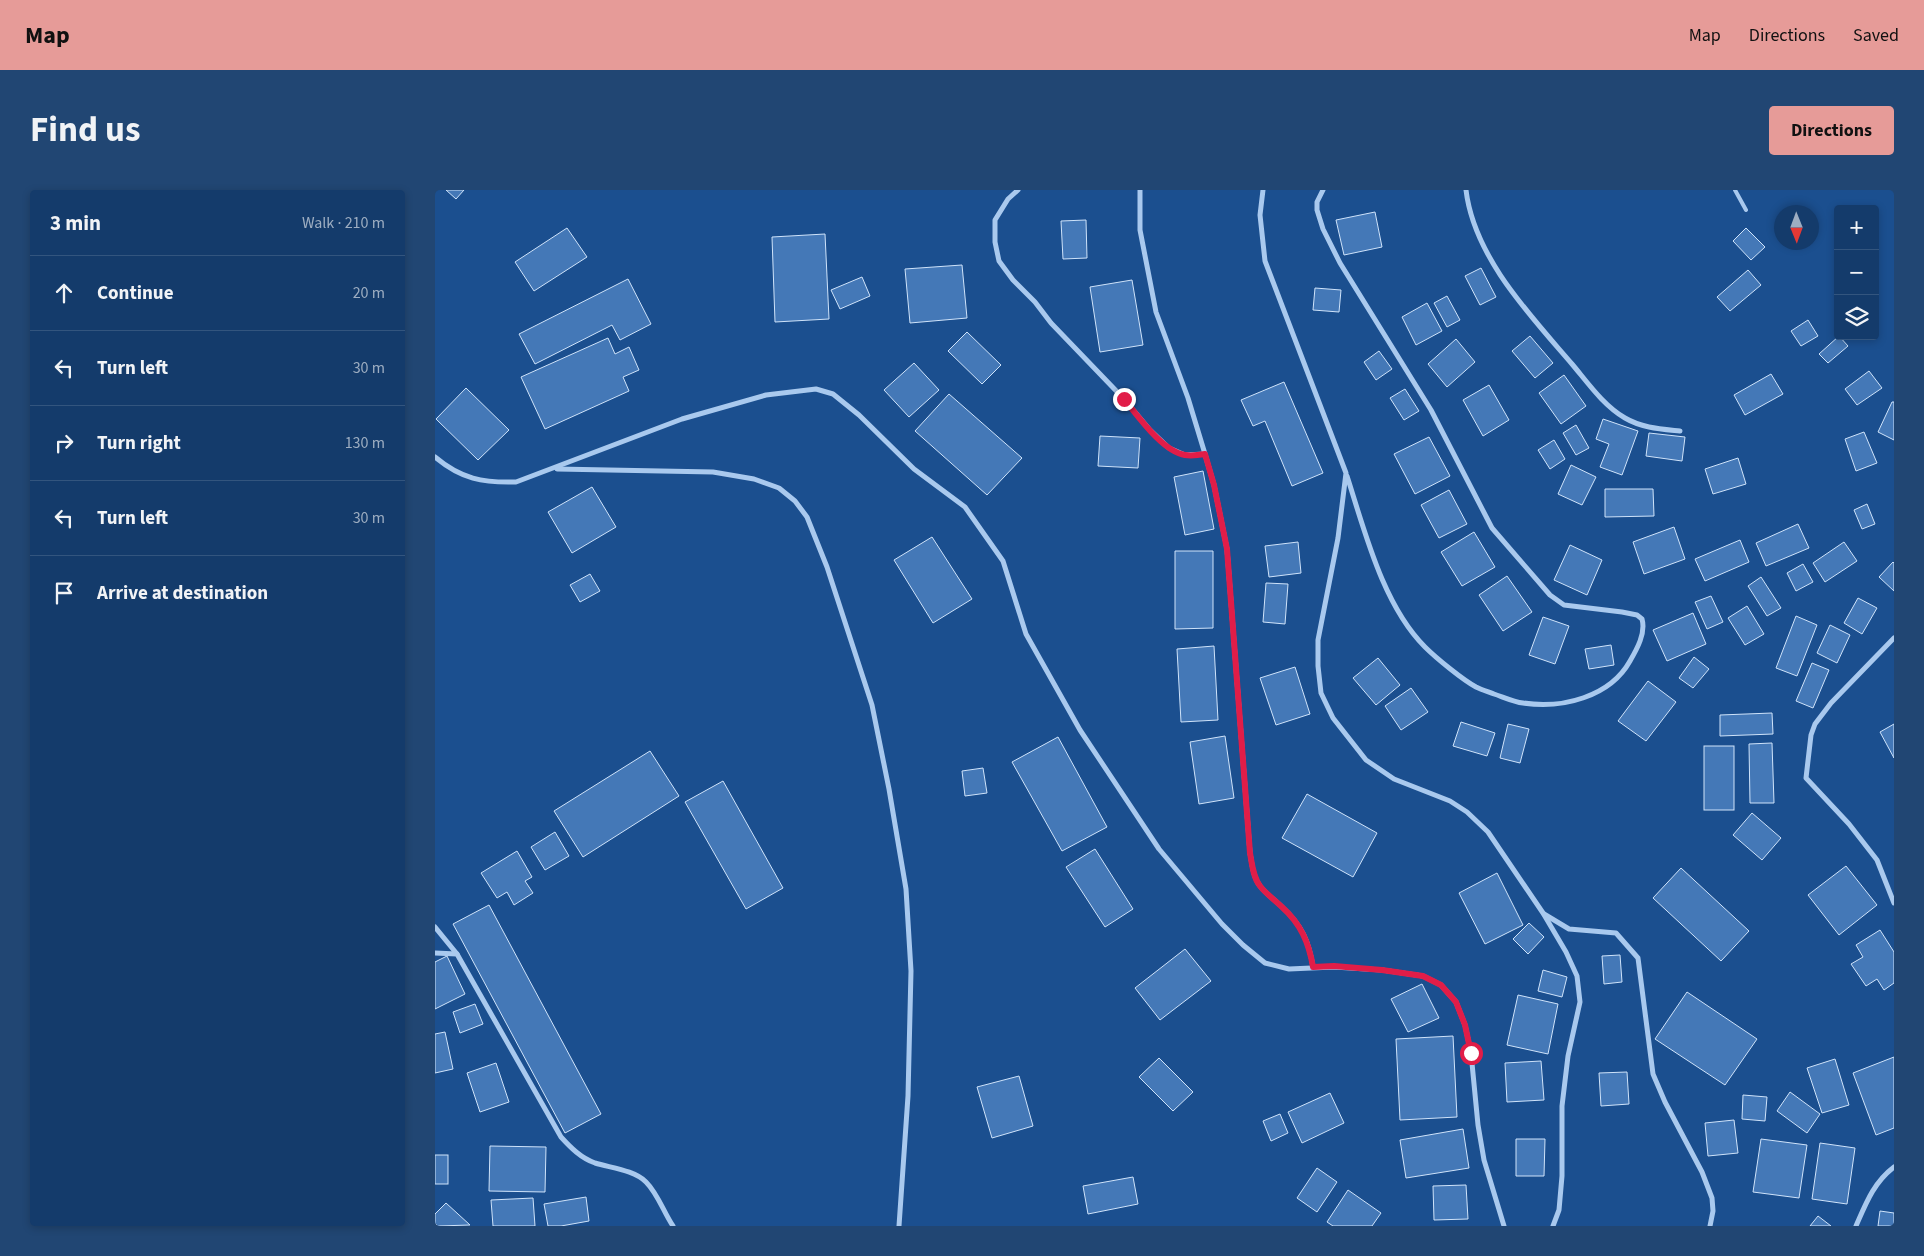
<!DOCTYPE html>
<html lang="en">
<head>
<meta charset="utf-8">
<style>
  body { margin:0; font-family:"Source Sans 3",sans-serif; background:#214673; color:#f1f3f6 }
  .controls { position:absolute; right:15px; top:15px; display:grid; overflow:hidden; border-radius:5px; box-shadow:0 2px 8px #0003 }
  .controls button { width:45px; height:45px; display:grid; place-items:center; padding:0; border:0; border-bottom:1px solid #33557e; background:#143b6b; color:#f1f3f6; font:25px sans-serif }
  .compass { position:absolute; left:1339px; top:15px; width:45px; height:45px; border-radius:50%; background:#143b6b; box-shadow:0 2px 8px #0003; rotate:179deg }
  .stop { position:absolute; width:15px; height:15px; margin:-11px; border:4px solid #e11d48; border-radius:50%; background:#fff }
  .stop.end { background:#e11d48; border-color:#fff; box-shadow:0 1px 5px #0008 }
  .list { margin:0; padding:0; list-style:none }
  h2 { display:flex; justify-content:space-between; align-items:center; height:65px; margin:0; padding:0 20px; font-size:21px }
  h2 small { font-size:16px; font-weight:400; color:#9dadc1 }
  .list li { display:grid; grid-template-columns:32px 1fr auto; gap:15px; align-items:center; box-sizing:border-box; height:75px; padding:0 20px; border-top:1px solid #33557e }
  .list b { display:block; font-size:19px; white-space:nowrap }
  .list em { font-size:16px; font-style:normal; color:#9dadc1 }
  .icon { flex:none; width:28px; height:28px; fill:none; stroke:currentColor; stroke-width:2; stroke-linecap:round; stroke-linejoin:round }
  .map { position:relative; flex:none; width:1459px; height:1036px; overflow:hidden; border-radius:5px }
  header { display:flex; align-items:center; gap:30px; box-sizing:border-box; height:70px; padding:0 25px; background:#e69b98; color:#111 }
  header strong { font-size:24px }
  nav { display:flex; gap:28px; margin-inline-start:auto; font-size:18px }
  .intro { display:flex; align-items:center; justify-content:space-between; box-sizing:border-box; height:120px; padding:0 30px }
  h1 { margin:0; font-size:35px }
  .button { padding:12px 22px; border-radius:5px; background:#e69b98; color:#111; font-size:18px; font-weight:700 }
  main { display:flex; gap:30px; padding:0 30px }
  aside { flex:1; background:#143b6b; border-radius:5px; box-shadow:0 2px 8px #0003 }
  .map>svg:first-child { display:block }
  .building { fill:#4478b7; stroke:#cfe3fa }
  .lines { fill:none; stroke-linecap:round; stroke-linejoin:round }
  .lane { stroke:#a9c9ee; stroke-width:4 }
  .street { stroke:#a9c9ee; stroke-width:5 }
  .route { stroke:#e11d48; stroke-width:6 }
</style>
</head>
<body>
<header>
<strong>Map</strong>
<nav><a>Map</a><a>Directions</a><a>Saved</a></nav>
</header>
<div class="intro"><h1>Find us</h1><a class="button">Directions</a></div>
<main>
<aside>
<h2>3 min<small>Walk · 210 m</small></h2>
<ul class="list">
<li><svg class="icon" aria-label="ahead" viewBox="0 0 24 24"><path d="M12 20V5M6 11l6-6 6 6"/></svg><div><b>Continue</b></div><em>20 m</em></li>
<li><svg class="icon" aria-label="left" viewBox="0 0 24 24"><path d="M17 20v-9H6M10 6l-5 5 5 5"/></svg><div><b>Turn left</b></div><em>30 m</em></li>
<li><svg class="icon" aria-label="right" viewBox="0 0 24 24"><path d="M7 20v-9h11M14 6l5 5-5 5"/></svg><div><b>Turn right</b></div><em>130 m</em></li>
<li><svg class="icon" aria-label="left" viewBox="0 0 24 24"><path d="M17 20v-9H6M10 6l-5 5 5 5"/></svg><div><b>Turn left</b></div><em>30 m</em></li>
<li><svg class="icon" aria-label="arrive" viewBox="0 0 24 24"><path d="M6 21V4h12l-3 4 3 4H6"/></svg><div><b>Arrive at destination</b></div></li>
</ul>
</aside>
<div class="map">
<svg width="1459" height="1036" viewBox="0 0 1459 1036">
  <rect width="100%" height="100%" fill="#1b4f8f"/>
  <g class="building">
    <polygon points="11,0 29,0 21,9"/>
    <polygon points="940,22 947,57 909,65 901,30"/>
    <polygon points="651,30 652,68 628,69 626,31"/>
    <polygon points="132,38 152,67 99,101 80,72"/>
    <polygon points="1311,38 1330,57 1316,70 1298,51"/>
    <polygon points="390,44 394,129 340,132 337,47"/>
    <polygon points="527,75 532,128 475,133 470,79"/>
    <polygon points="1046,78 1061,107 1045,115 1030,86"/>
    <polygon points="1313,80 1326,95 1295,121 1282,107"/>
    <polygon points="427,87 435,106 405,119 396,100"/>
    <polygon points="193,89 216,134 185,150 177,135 100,174 84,144"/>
    <polygon points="697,90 708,155 665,162 655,97"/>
    <polygon points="880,98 906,100 904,122 878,120"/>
    <polygon points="1012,106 1025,130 1012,137 999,113"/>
    <polygon points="992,113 1007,141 981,155 967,127"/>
    <polygon points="1373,130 1383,146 1366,156 1356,141"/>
    <polygon points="532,142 566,175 547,194 513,161"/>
    <polygon points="1095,146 1118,173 1100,188 1077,161"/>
    <polygon points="1404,146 1413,156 1393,173 1384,164"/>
    <polygon points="173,148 180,164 194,157 204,180 188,187 194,201 110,239 86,187"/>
    <polygon points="1021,149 1040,172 1012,197 993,174"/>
    <polygon points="944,161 957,179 941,190 929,172"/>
    <polygon points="479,173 504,200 474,227 449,200"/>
    <polygon points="1434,181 1447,198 1422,215 1410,199"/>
    <polygon points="1336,184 1348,204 1310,225 1299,205"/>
    <polygon points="1129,185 1151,216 1126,234 1104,203"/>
    <polygon points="849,192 888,283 857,296 830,231 818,236 806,210"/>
    <polygon points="1054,195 1074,230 1048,246 1028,210"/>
    <polygon points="31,198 74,240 43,270 1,229"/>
    <polygon points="970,199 984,221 969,230 955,208"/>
    <polygon points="514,204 587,268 552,305 480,241"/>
    <polygon points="1457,212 1459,212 1459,250 1443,242"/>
    <polygon points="1168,229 1203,241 1187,285 1165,277 1174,254 1161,249"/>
    <polygon points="1141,235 1154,258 1141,265 1128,243"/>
    <polygon points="1429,242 1442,273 1421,281 1410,249"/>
    <polygon points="1214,243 1250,247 1247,271 1211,266"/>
    <polygon points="665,246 705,248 703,278 663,276"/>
    <polygon points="994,247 1015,286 980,304 959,264"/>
    <polygon points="1119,250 1130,269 1115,279 1103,260"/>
    <polygon points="1303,268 1311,294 1278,304 1270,279"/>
    <polygon points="1136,275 1161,287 1147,315 1123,304"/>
    <polygon points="768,281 779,339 750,345 739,287"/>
    <polygon points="157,297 181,337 137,363 113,322"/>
    <polygon points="1170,299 1218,299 1219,326 1170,327"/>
    <polygon points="1014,300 1032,334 1004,348 986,315"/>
    <polygon points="1432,314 1440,334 1427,339 1419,320"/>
    <polygon points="1363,334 1374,358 1331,376 1321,353"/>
    <polygon points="1239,337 1250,369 1209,384 1198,352"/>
    <polygon points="1039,342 1060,377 1027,396 1006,362"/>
    <polygon points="497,347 537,409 498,433 459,370"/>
    <polygon points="1305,350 1314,372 1270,391 1260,369"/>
    <polygon points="863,352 866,383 834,387 830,356"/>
    <polygon points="1409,352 1422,371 1390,392 1378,373"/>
    <polygon points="1135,355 1167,370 1152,405 1119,390"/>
    <polygon points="740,361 778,361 778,438 740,439"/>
    <polygon points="1458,372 1459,373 1459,401 1444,387"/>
    <polygon points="1368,374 1378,392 1361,401 1352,383"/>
    <polygon points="155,384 165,401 145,412 135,395"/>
    <polygon points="1072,386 1097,422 1068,441 1044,405"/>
    <polygon points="1326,387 1346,418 1332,426 1313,396"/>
    <polygon points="831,393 853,394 850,434 828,432"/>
    <polygon points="1276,406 1288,432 1272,439 1260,412"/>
    <polygon points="1423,408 1442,418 1427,444 1409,433"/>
    <polygon points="1312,416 1329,444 1310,455 1293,428"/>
    <polygon points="1258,423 1271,454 1232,471 1218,440"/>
    <polygon points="1361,426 1382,435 1362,486 1341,478"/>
    <polygon points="1108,427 1134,436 1120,474 1094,465"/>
    <polygon points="1395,435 1415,445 1402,473 1382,463"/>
    <polygon points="1176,455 1179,475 1154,479 1150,459"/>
    <polygon points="779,456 783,530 746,532 742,459"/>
    <polygon points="1259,467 1274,479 1258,498 1244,488"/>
    <polygon points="943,468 965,495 941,515 918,488"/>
    <polygon points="1377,473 1394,480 1378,518 1361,511"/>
    <polygon points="860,477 875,524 841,535 825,488"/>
    <polygon points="1213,491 1241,512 1211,551 1183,531"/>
    <polygon points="976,498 993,522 966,540 950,516"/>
    <polygon points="1337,523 1338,544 1285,546 1285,525"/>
    <polygon points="1026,532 1060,543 1052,566 1018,556"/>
    <polygon points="1073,534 1094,539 1085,573 1065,568"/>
    <polygon points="1459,534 1459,568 1445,542"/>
    <polygon points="790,546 799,608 764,614 755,552"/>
    <polygon points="623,547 672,637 627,661 577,572"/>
    <polygon points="1337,553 1339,613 1315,613 1314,554"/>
    <rect x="1269" y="556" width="30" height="64"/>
    <polygon points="215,561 244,606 148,667 119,621"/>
    <polygon points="548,578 552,603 530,606 527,581"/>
    <polygon points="288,591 348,698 311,719 250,612"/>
    <polygon points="872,604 942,643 918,687 847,648"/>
    <polygon points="1317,623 1346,648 1327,670 1298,645"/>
    <polygon points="120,642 134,666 110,680 96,657"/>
    <polygon points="660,659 698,719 670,737 631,677"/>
    <polygon points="82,661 97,687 90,691 98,703 79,715 72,702 62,708 46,683"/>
    <polygon points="1411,676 1442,715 1404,745 1373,705"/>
    <polygon points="1246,678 1314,741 1286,771 1218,708"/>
    <polygon points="1062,683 1088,735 1050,754 1024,703"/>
    <polygon points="54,715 166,924 130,943 18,734"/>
    <polygon points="1094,733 1109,747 1093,764 1078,749"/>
    <polygon points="1445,740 1459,762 1459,793 1449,800 1442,789 1431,796 1416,774 1428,767 1421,755"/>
    <polygon points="750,759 776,791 725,830 700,798"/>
    <polygon points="1185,765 1187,792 1169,794 1167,766"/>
    <polygon points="12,766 30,804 0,819 0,772"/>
    <polygon points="1108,780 1132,787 1127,807 1103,801"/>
    <polygon points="987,794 1004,828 973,842 956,809"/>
    <polygon points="1252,802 1322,849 1290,895 1220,849"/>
    <polygon points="1083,805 1123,814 1113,864 1072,855"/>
    <polygon points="40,814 48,834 25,843 18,822"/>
    <polygon points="10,842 18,879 0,883 0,844"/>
    <polygon points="1018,846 1022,927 965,930 961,849"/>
    <polygon points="1459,867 1459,938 1441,945 1418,883"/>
    <polygon points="724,868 758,902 738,921 704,887"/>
    <polygon points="1400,869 1414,915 1387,923 1372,878"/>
    <polygon points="1106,871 1109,910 1072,912 1070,873"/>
    <polygon points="61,873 74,912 45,922 32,883"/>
    <polygon points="1192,882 1194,914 1166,916 1164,883"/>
    <polygon points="584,886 598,936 557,948 542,897"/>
    <polygon points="1355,902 1385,924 1372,943 1342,921"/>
    <polygon points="895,903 909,933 867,953 853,922"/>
    <polygon points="1308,905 1332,907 1330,931 1307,929"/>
    <polygon points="845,924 853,943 836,951 828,931"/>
    <polygon points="1299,930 1303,963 1273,966 1270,933"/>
    <polygon points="1028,939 1034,978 971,988 965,950"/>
    <polygon points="1081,949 1110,949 1109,986 1081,986"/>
    <polygon points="1326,949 1372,955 1364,1008 1318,1002"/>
    <polygon points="1385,953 1420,958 1412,1014 1377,1009"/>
    <polygon points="55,956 111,957 110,1002 54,1001"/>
    <rect x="0" y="965" width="13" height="29"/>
    <polygon points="882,978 902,992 882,1022 862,1008"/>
    <polygon points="698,987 703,1014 653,1024 648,996"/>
    <polygon points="1031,995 1033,1029 999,1030 998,996"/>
    <polygon points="913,1000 946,1023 937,1036 898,1036 892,1032"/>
    <polygon points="151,1007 154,1031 126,1036 113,1036 109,1014"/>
    <polygon points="98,1008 100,1036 58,1036 56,1010"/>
    <polygon points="11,1013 35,1035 3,1036 0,1033 0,1024"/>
    <polygon points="1445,1021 1459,1023 1459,1036 1443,1036"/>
    <polygon points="1383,1026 1396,1036 1375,1036"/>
  </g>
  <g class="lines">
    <polyline class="lane" points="1300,0 1311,20"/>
    <g class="street">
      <polyline points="583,0 573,9 560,30 560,52 564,71 578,90 600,112 616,133 689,209 715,240 734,258 750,265 770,264"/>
      <path d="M705,0V40L721,122L753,208L770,264L779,295L792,359L815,663C817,674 818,687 825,696C831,704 840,710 847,717C867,735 874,752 878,777"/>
      <polyline points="828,0 825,25 830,71 911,283 903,348 883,450 883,476 886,503 898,528 931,570 959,589 1015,611 1032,622 1053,642 1108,723 1131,762 1142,786 1145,812 1133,866 1127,916 1127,986 1124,1020 1118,1036"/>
      <path d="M888,0L882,12V20L888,39L905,73L996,220L1057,338L1115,405L1129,415L1187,422L1202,425L1207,429C1211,443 1202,459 1195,471C1175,507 1127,519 1088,513C1079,512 1068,507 1059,504C1054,502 1047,500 1041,497C1028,490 1001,468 990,457C948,415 930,342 912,286"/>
      <path d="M1031,0C1039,67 1095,125 1137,174C1153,193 1168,215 1190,228C1207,238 1226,239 1245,241"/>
      <path d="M0,267C26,289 48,293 81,292L247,229L331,205L381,199L398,204L424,225L479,279L530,317L568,371L591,444L645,540L724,659L787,734L808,755L830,773L854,779L899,777L947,780L988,786L1006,795L1021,812L1030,835L1036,863L1043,935L1049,970L1069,1036"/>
      <polyline points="122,279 278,282 319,289 344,298 360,311 372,327 392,377 437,515 454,599 471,699 476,781 473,906 464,1036"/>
      <polyline points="1459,448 1396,513 1380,534 1376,545 1371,588 1414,634 1442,670 1459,713"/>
      <polyline points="1109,724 1134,739 1181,743 1203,768 1218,884 1230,912 1267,982 1277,1008 1278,1021 1275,1036"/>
      <polyline points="0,737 22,764"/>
      <path d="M0,763L22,764L126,947C136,958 146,968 160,973C176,978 199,980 211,992C223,1004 229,1023 238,1036"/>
      <path d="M1421,1036C1431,1013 1439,992 1459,977"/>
    </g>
  </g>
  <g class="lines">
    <path class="route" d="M689,209C703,226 728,262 750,265C756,266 764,265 770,264L779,295L792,359L815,663C817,674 818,687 825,696C831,704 840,710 847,717C866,734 874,753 878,777L899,776L947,780L988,786L1006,795L1021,812L1030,835L1036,863"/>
  </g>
</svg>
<div class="controls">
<button>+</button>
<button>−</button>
<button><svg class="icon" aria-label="layers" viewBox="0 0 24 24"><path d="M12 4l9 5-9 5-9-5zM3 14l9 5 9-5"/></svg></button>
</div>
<svg class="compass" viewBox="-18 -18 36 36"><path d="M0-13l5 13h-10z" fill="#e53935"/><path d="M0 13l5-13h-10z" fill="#9dadc1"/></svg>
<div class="stop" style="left:1036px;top:863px"></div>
<div class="stop end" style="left:689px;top:209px"></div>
</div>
</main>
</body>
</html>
